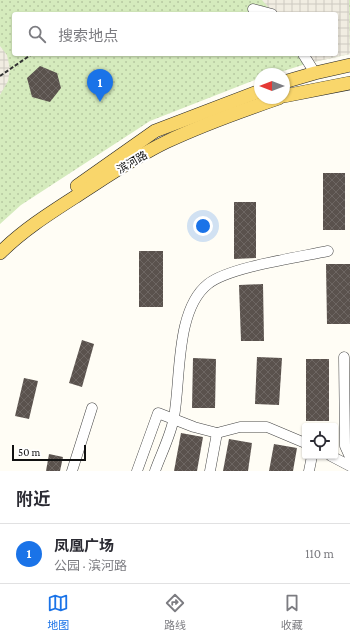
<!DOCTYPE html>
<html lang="zh">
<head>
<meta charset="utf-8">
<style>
  body { margin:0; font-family:"Crimson Pro","Noto Sans SC",serif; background:#f7f7f7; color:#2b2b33 }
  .controls { position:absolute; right:12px; bottom:12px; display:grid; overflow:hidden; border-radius:4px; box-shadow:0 1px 3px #0004 }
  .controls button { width:36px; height:36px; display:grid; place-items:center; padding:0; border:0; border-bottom:1px solid #e1e1e2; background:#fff; color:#2b2b33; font:20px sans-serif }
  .compass { position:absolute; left:254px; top:68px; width:36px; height:36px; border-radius:50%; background:#fff; box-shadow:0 1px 3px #0004; rotate:270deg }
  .scale { position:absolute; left:12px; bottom:10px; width:74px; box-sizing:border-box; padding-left:4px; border:2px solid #111; border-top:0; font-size:11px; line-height:14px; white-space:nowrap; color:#111; -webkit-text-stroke:3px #fff; paint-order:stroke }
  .you { position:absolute; left:203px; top:226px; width:14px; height:14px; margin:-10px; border:3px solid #fff; border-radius:50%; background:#1a73e8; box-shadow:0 0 0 6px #1a73e833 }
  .badge { display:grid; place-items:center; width:26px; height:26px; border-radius:50%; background:#1a73e8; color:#fff; font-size:13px; font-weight:700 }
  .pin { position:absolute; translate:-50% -33px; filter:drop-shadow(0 1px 2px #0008) }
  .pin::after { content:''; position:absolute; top:21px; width:14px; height:12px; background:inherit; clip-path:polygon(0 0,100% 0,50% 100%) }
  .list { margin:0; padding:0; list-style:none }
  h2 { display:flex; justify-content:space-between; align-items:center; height:52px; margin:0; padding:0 16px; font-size:17px }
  h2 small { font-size:13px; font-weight:400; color:#7c7c81 }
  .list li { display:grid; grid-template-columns:26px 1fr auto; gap:12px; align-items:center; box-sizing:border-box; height:60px; padding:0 16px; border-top:1px solid #e1e1e2 }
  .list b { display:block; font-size:15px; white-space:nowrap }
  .list p { margin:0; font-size:13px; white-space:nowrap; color:#7c7c81 }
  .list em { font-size:13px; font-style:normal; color:#7c7c81 }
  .icon { flex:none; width:22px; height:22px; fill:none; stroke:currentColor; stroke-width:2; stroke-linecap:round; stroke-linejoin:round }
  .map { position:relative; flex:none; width:350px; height:471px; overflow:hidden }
  .search { position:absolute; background:#fff; box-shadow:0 1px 3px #0004; left:12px; right:12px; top:12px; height:44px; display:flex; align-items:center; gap:10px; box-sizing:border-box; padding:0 14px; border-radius:4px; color:#7c7c81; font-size:15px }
  .sheet { height:112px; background:#fff }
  nav { display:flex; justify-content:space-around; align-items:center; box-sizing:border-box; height:56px; border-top:1px solid #e1e1e2; background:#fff; font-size:11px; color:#7c7c81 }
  nav a { display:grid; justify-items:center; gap:2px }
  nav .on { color:#1a73e8 }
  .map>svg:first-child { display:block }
  .park { fill:url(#park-dots); fill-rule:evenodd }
  .plaza { fill:url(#plaza-grid) }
  .building { fill:url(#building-cross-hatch) }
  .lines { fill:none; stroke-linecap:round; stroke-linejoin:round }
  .minor-casing { stroke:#444; stroke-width:11 }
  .major-casing { stroke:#222; stroke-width:14 }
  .path { stroke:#333; stroke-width:2; stroke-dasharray:4 2; stroke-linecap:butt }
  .minor { stroke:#fff; stroke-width:10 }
  .major { stroke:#f9d66b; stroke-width:13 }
  .labels { text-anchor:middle; stroke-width:4; stroke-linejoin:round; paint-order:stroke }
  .street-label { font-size:11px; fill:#111; stroke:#fff }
</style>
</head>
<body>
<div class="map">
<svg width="350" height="471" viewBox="0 0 350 471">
  <defs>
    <pattern id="park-dots" width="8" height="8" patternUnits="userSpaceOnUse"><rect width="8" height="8" fill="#d5ebbd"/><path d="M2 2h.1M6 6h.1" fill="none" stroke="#b6c8a1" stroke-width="1.8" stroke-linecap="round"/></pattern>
    <pattern id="plaza-grid" width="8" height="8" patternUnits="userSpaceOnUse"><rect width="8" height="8" fill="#f1ede2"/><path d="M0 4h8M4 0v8" fill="none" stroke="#cecac1"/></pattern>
    <pattern id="building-cross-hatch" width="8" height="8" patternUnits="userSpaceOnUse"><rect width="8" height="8" fill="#5a524d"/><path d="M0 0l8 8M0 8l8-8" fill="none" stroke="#6d6662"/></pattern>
  </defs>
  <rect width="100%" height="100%" fill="#fffdf5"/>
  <path class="park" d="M0,0H350V54L309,63L274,74H260V78L150,121L21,205L0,224ZM14,14H336V54H14Z"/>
  <g class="plaza">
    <polygon points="262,0 349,0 350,54 309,63 303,54 336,54 336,14 274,14"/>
    <polygon points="0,46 7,55 10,69 8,81 0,95"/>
  </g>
  <g class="building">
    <polygon points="40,66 57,73 61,88 50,102 32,97 27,78"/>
    <rect x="323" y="173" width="22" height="57"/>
    <polygon points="234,202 256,202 256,258 234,259"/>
    <rect x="139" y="251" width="24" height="56"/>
    <polygon points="326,264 350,264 350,324 327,324"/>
    <polygon points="263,284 264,341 241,341 239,285"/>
    <polygon points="82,340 94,344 82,387 69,383"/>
    <polygon points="257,357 282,358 279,405 255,404"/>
    <polygon points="193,358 216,359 215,408 192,408"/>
    <rect x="306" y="359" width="23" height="62"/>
    <polygon points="24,378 38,381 29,419 15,416"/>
    <polygon points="181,433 203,437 197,471 174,471"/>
    <polygon points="229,439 252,443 248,471 223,471"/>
    <polygon points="274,444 297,448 293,471 269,471"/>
    <polygon points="49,454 63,457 60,471 46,471"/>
  </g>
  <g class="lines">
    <g class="minor-casing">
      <g id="minor">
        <polyline points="253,9 272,14"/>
        <polyline points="303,54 315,73"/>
        <polyline points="344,357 345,446 350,457"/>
        <polyline points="331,456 350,466"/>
        <polyline points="72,471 92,408"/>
        <polyline points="137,471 158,413 194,427 217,433 240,427 267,427 305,443"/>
        <path d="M155,471C161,454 171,435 174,417C181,379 175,310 208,284C229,267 300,257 328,251"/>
        <polyline points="210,471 217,433"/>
        <polyline points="309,471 312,456"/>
      </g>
    </g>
    <g class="major-casing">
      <g id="major">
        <polyline points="284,82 315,73 350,65"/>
        <polyline points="284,96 350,83"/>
        <polyline points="77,186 155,131 260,91"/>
        <path d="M0,253C23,230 50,213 78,195C106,177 135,157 166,142C202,125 241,111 279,98"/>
      </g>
    </g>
    <polyline class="path" points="0,76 32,54"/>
    <use href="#minor" class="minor"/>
    <use href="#major" class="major"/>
  </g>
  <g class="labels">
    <g class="street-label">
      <text transform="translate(132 162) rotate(-30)" y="4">滨河路</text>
    </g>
  </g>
</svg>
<div class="controls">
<button><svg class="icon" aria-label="locate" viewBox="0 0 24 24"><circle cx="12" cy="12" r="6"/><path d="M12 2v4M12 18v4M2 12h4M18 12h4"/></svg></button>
</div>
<svg class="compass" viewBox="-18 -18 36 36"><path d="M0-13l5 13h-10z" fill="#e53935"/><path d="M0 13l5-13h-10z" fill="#7c7c81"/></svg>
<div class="scale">50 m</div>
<div class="you"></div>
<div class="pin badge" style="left:100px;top:102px">1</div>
<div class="search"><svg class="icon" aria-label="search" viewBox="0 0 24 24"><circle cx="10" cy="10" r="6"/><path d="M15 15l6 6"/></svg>搜索地点</div>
</div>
<section class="sheet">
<h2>附近<small></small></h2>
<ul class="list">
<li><span class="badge">1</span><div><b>凤凰广场</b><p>公园 · 滨河路</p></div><em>110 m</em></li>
</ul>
</section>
<nav>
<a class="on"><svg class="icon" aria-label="map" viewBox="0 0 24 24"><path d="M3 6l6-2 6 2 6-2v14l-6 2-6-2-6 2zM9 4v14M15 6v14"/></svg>地图</a>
<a><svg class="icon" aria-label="directions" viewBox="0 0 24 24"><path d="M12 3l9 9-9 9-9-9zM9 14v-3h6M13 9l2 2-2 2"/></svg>路线</a>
<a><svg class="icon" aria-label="saved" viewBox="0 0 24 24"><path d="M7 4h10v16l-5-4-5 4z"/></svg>收藏</a>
</nav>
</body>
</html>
